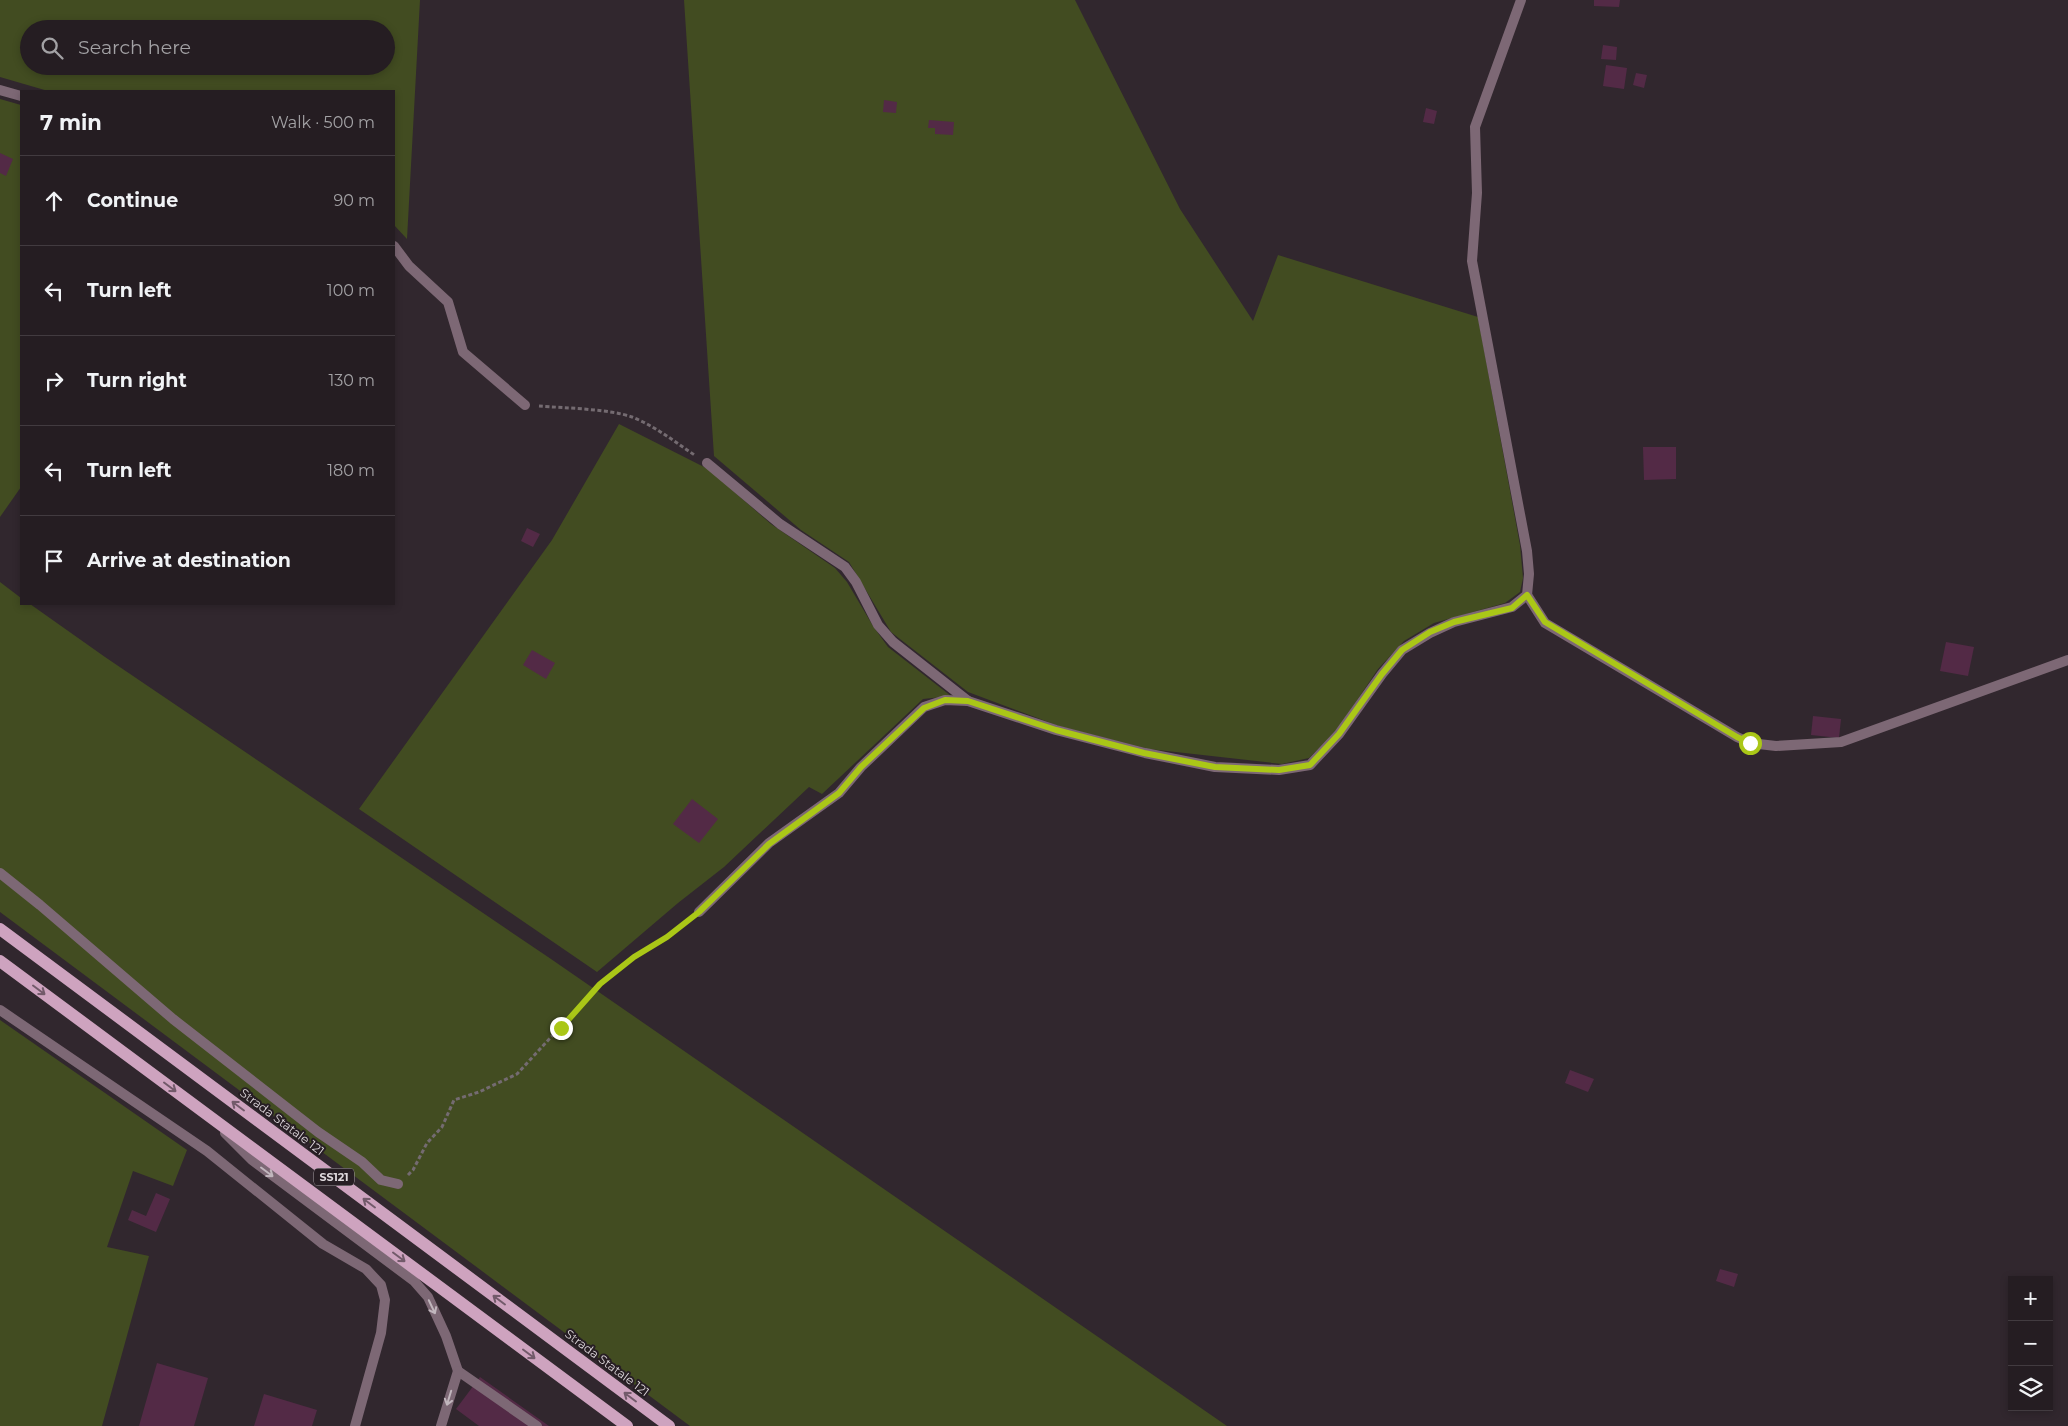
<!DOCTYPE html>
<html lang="en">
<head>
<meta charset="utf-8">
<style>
  body { margin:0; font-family:Montserrat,sans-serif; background:#2d262a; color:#f1f3f6 }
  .controls { position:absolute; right:15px; bottom:15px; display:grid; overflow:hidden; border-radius:0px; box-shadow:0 2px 8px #0003 }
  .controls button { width:45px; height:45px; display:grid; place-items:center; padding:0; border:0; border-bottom:1px solid #423b40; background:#251d22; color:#f1f3f6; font:25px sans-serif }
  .stop { position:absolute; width:15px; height:15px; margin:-11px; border:4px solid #aac717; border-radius:50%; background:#fff }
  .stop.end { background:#aac717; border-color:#fff; box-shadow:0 1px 5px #0008 }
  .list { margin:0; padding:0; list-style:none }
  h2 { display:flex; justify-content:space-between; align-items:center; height:65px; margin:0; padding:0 20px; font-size:21px }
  h2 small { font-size:16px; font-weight:400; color:#a3a2a5 }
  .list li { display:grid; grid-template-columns:32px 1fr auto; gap:15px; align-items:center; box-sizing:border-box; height:90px; padding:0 20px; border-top:1px solid #423b40 }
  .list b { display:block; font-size:19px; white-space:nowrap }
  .list em { font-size:16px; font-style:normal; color:#a3a2a5 }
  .icon { flex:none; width:28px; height:28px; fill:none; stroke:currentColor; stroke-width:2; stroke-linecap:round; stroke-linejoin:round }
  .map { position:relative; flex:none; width:2068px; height:1426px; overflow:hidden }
  .search { position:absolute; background:#251d22; box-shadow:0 2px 8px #0003; left:20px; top:20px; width:375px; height:55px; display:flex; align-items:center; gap:12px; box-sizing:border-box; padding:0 18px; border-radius:28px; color:#a3a2a5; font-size:19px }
  .panel { position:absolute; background:#251d22; box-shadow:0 2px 8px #0003; left:20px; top:90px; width:375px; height:515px; border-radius:0px }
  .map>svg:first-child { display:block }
  .green { fill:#424c21; fill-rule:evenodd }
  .building { fill:#532a46 }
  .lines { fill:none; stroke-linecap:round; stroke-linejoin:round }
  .path { stroke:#746b71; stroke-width:3; stroke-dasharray:4 2.5; stroke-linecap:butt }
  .service { stroke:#7d6875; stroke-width:10 }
  .primary { stroke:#cea3bf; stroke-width:12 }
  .oneway { stroke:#725a6a }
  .oneway2 { stroke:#c1b6bd }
  .route { stroke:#aac717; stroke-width:6 }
  .labels { text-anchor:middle; stroke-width:4; stroke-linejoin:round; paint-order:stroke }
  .shield { fill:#271e24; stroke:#a7a0a5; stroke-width:1 }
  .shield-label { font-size:11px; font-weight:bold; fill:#ded8dc }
  .street-label { font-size:12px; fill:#ded8dc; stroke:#271e24 }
</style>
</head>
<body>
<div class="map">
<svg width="2068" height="1426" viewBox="0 0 2068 1426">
  <rect width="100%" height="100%" fill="#31272e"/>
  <g class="green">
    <path d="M0,0H420L407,239L394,225V91H48L0,77ZM29,29H386V66H29Z"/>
    <polygon points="684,0 1075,0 1180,209 1253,321 1278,255 1478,317 1520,545 1523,578 1520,592 1505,603 1434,623 1404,641 1378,669 1341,724 1323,744 1309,758 1282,764 1149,749 1059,726 968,692 891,632 849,562 801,530 714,456"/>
    <polygon points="0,99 21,105 21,487 0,517"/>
    <polygon points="619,424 708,469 771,524 835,568 847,582 873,626 888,647 951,696 923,699 822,794 809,787 724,867 678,903 597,972 359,809 552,540"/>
    <polygon points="0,582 21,598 21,604 30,604 105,657 551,959 1227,1426 690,1426 0,912"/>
    <polygon points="0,1020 187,1150 173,1186 133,1171 107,1247 149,1256 102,1426 0,1426"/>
  </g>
  <g class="building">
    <polygon points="1594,0 1620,0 1619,7 1594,6"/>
    <polygon points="1603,45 1617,47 1616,60 1601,59"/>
    <polygon points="1606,65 1627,68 1624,89 1603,86"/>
    <polygon points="1636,73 1647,75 1644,88 1633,85"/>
    <polygon points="884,100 897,102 896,113 883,112"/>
    <polygon points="1426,108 1437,111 1434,124 1423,122"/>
    <polygon points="929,120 954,122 953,135 935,134 935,128 928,128"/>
    <polygon points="0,153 13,159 6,176 0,173"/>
    <polygon points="1643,447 1676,447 1676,479 1644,480"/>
    <polygon points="527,528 540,534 533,547 521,541"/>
    <polygon points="1946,642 1974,647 1968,676 1940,671"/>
    <polygon points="532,650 555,663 546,679 523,665"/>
    <polygon points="1813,716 1841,719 1839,738 1811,735"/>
    <polygon points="692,799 718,819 699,843 673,824"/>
    <polygon points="1570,1070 1594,1079 1588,1092 1565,1083"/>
    <polygon points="156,1193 170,1199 156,1232 128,1220 132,1210 146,1216"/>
    <polygon points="1720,1269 1738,1274 1734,1287 1716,1281"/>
    <polygon points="157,1363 208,1378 194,1426 139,1426"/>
    <polygon points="480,1377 549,1426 479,1426 456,1409"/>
    <polygon points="264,1394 317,1410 312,1426 254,1426"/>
  </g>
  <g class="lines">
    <g class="path">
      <path d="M539,406C564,408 610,409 632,417C655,426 675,442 696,456"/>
      <polyline points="408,1175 413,1170 427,1143 442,1127 454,1100 479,1092 517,1074 600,984 634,957 667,937 688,921"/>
    </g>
    <g class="service">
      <polyline points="0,90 21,96"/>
      <polyline points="394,246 409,266 448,302 463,352 525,405"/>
      <polyline points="707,463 780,524 845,567 856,582 878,625 893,642 968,701"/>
      <polyline points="1527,595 1545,623 1737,737 1750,743 1776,746 1841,742 2068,660"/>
      <polyline points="0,873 40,905 173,1019 318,1132 362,1162 381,1180 398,1184"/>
      <polyline points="699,912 769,843 839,793 861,767 924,707 945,700 968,701 1056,730 1145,753 1215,767 1279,770 1310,765 1339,734 1382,674 1402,650 1430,633 1454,622 1512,607 1527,595 1529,574 1527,551 1472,261 1477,193 1475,127 1521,0"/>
      <polyline points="0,1010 207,1151 323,1244 366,1269 381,1285 385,1300 381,1333 355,1426"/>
      <polyline points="225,1133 252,1160 414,1281 428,1297 446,1336 458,1371 537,1426"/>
      <polyline points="441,1426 458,1371"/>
    </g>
    <g class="primary">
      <polyline points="0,929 669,1426"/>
      <polyline points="0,961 627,1426"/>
    </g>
  </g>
  <defs><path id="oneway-shaft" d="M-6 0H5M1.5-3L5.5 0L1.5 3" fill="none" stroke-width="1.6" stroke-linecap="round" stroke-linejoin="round" transform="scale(1.25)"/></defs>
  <g class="oneway">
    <use href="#oneway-shaft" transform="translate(39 990) rotate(37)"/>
    <use href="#oneway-shaft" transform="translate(170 1087) rotate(37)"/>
    <use href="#oneway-shaft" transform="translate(238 1106) rotate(-143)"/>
    <use href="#oneway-shaft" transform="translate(369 1203) rotate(-143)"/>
    <use href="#oneway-shaft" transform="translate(399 1257) rotate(37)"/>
    <use href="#oneway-shaft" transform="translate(499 1300) rotate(-143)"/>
    <use href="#oneway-shaft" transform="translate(529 1354) rotate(37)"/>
    <use href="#oneway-shaft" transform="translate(630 1397) rotate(-143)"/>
  </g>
  <g class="oneway2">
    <use href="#oneway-shaft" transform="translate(267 1172) rotate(37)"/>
    <use href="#oneway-shaft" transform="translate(432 1307) rotate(65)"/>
    <use href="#oneway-shaft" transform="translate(449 1398) rotate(107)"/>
  </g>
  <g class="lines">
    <polyline class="route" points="561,1028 600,984 634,957 667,937 699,912 769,844 839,793 861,767 924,708 945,700 968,701 1056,730 1144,753 1215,767 1279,770 1310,765 1339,734 1382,674 1402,650 1430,632 1454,622 1512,608 1527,595 1545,622 1737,737 1750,743"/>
  </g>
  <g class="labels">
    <rect class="shield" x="314" y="1168.5" width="40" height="17" rx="4"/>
    <g class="shield-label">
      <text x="334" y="1181">SS121</text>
    </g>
    <g class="street-label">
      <text transform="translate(282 1122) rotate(37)" y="4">Strada Statale 121</text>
      <text transform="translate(607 1363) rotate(37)" y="4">Strada Statale 121</text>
    </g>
  </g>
</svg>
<div class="controls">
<button>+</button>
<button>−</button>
<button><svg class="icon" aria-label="layers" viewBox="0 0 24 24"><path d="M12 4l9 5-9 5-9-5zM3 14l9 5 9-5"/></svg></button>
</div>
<div class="stop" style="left:1750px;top:743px"></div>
<div class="stop end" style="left:561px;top:1028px"></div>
<div class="search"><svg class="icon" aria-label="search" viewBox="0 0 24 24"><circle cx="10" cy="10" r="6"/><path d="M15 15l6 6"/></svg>Search here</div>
<section class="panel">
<h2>7 min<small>Walk · 500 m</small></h2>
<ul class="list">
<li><svg class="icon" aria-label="ahead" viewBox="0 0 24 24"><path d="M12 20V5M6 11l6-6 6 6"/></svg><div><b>Continue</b></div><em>90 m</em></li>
<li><svg class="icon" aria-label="left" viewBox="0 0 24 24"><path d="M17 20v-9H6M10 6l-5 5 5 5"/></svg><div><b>Turn left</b></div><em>100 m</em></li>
<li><svg class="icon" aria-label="right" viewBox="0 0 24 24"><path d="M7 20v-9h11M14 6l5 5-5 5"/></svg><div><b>Turn right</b></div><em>130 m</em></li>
<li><svg class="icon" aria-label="left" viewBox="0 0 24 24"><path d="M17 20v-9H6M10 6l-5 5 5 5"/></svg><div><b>Turn left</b></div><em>180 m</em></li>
<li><svg class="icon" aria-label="arrive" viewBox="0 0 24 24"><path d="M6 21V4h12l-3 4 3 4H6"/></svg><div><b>Arrive at destination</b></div></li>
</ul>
</section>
</div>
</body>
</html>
